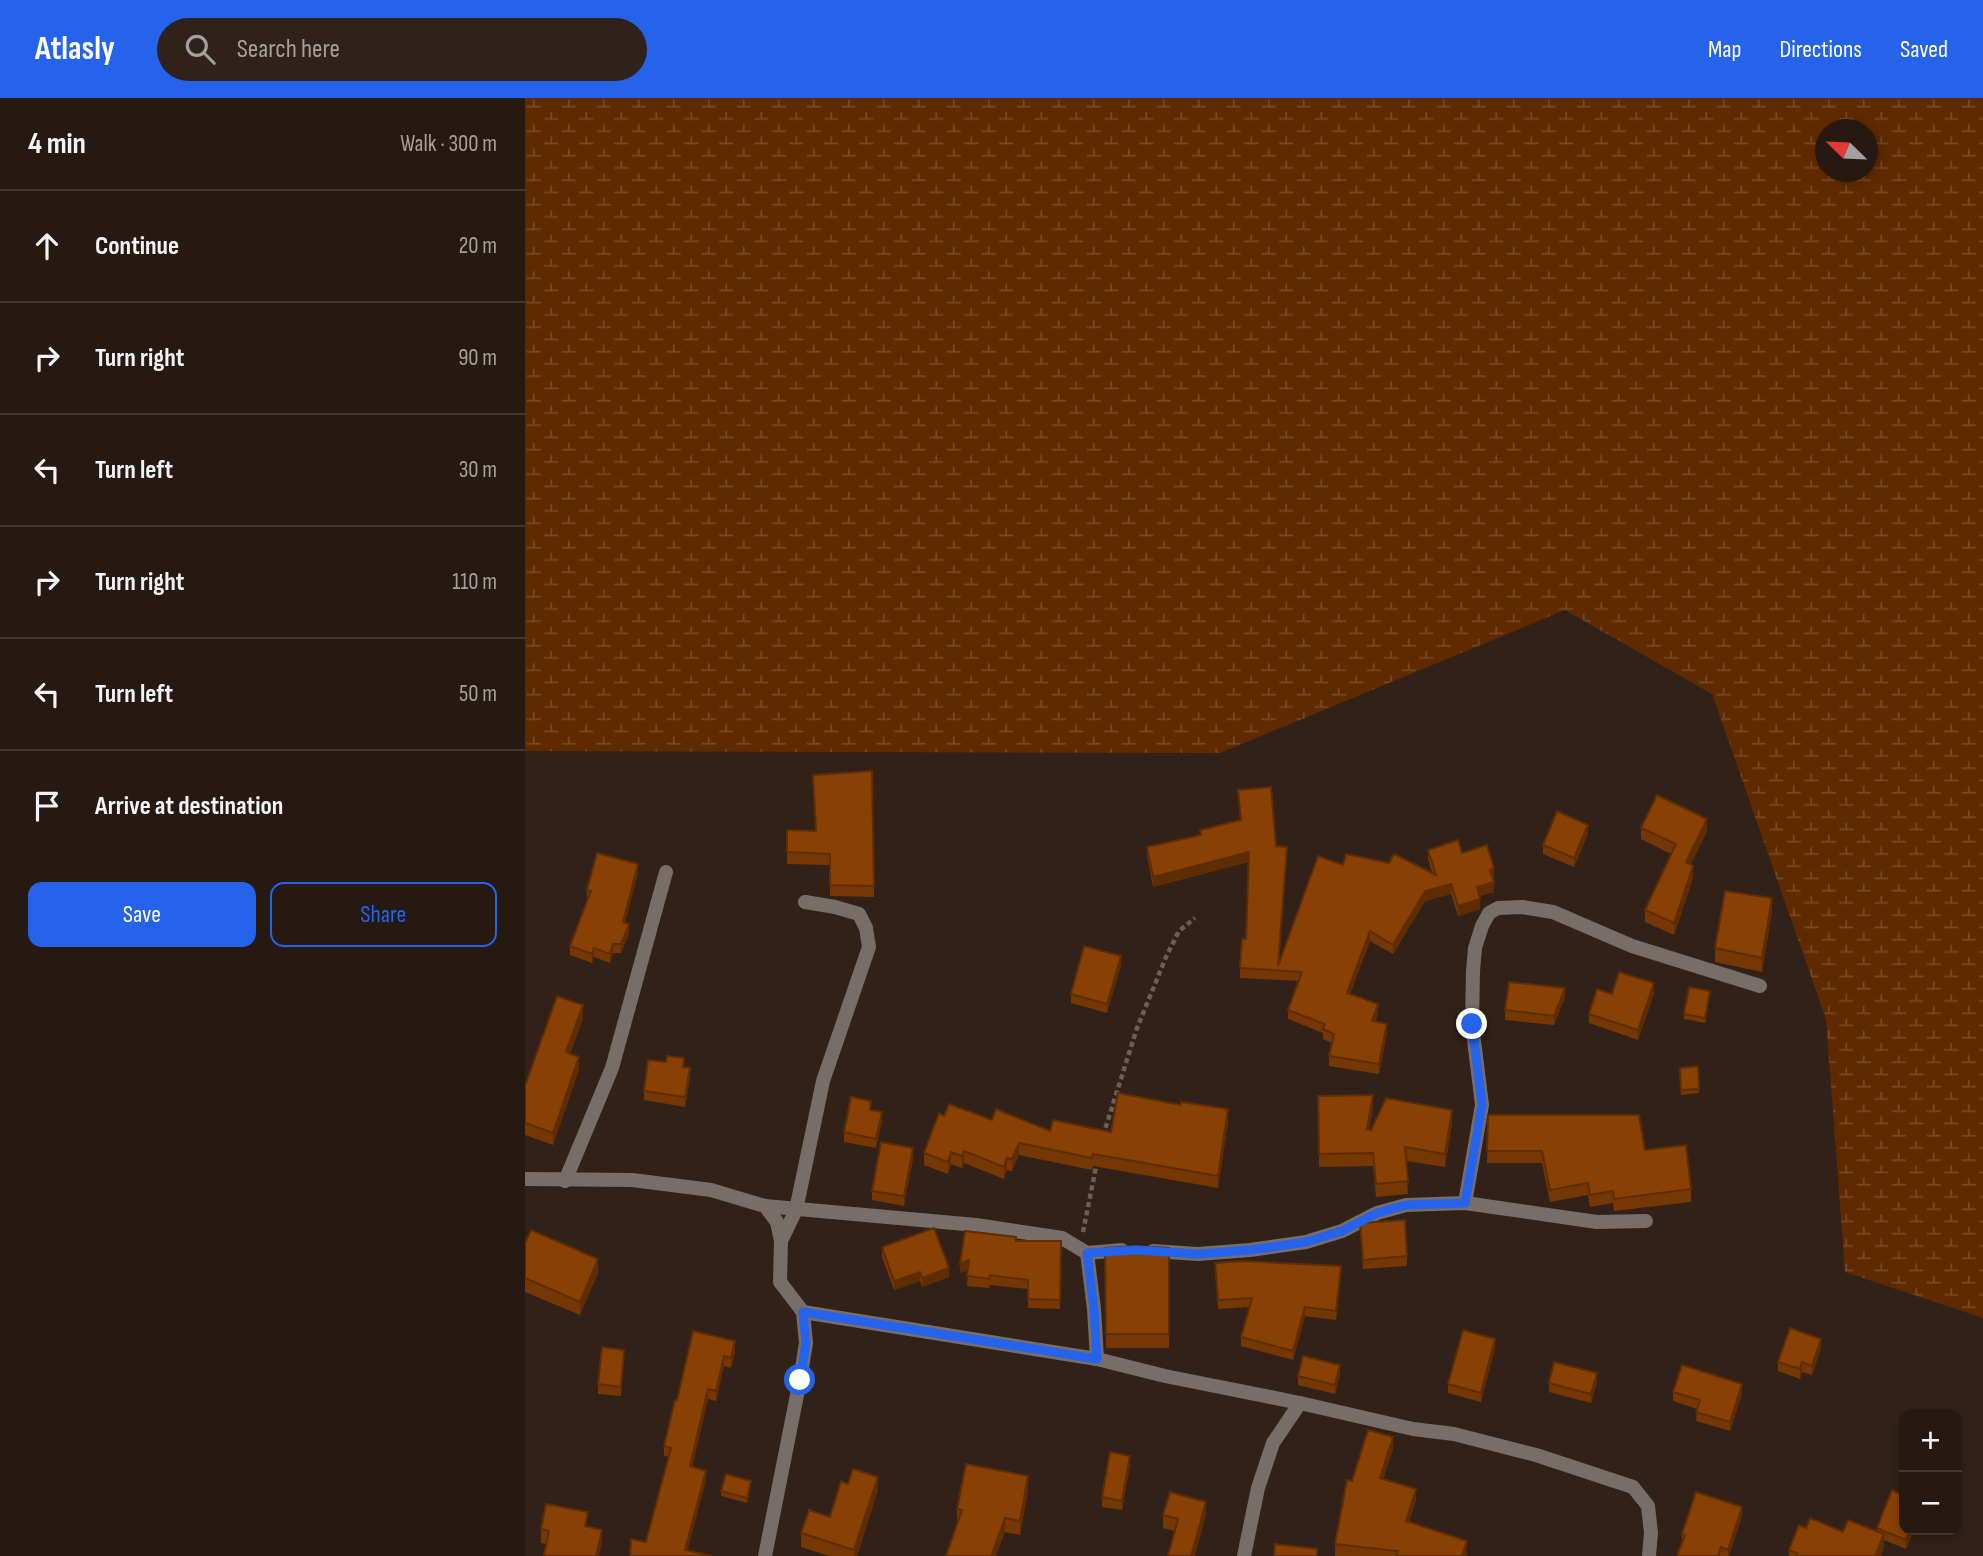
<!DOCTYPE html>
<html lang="en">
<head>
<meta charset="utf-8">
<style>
  body { margin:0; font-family:"Sofia Sans Condensed",sans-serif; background:#2e221b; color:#f1f3f6 }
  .controls { position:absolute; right:21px; bottom:21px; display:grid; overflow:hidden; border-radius:14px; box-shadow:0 4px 10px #0003 }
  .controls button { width:63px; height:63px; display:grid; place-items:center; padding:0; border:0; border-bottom:2px solid #423832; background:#261912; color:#f1f3f6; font:35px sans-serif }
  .compass { position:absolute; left:1290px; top:21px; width:63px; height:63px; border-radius:50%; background:#261912; box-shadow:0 4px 10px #0003; rotate:293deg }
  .stop { position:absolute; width:21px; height:21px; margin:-16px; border:5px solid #2563eb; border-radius:50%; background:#fff }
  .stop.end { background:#2563eb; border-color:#fff; box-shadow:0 2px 7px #0008 }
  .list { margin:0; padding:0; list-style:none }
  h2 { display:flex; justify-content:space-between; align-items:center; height:91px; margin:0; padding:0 28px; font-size:30px }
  h2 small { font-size:23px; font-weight:400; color:#a4a09f }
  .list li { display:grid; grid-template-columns:46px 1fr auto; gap:21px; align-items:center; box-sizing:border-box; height:112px; padding:0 28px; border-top:2px solid #423832 }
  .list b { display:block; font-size:26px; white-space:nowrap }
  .list em { font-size:23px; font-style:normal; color:#a4a09f }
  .actions { display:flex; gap:14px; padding:21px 28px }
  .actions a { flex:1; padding:16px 0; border:2px solid #2563eb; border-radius:14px; text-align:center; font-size:24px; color:#2563eb }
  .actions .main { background:#2563eb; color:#fff }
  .icon { flex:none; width:38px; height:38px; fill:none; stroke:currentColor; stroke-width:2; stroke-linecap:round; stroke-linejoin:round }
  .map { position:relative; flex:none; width:1458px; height:1458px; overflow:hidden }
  header { display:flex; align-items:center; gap:42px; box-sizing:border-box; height:98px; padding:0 35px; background:#2563eb; color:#fff }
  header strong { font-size:33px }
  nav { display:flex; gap:38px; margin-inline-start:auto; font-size:24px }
  .search { width:490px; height:63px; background:#2e221b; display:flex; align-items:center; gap:18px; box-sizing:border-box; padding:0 24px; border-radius:38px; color:#a4a09f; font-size:26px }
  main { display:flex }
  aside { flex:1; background:#261912 }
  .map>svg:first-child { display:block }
  .wetland { fill:url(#wetland-marsh); fill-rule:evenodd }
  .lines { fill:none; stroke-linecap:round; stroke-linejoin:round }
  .path { stroke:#6d5f56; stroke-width:4.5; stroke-dasharray:5 3.5; stroke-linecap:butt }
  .minor { stroke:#776e69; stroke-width:14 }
  .wall { fill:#753703 }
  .shaded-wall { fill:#5f2d03 }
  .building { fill:#884004; stroke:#5f2d03; stroke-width:2 }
  .route { stroke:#2563eb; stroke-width:9 }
</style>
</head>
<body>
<header>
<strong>Atlasly</strong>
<div class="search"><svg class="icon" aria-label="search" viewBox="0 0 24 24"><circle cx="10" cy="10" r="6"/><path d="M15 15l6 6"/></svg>Search here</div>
<nav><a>Map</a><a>Directions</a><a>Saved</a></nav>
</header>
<main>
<aside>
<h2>4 min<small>Walk · 300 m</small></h2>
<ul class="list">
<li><svg class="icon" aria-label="ahead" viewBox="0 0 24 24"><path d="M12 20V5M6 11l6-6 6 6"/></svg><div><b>Continue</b></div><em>20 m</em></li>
<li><svg class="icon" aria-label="right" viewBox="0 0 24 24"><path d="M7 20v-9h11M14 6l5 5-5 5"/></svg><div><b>Turn right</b></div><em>90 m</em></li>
<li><svg class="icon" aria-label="left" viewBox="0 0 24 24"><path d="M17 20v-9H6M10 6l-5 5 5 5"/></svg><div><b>Turn left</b></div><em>30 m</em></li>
<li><svg class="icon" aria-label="right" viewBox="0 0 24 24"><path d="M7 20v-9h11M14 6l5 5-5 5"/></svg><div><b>Turn right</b></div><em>110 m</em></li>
<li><svg class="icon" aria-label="left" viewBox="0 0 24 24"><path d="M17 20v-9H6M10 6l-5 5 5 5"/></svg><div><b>Turn left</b></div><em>50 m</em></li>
<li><svg class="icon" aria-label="arrive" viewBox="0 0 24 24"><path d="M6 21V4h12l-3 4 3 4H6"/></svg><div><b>Arrive at destination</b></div></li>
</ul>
<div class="actions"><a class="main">Save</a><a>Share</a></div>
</aside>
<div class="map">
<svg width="1458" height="1458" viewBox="0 0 1458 1458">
  <defs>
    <pattern id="wetland-marsh" width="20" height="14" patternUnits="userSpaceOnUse" patternTransform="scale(1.75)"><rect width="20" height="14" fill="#5f2a00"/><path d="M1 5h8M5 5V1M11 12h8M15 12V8" fill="none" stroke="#764824"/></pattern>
  </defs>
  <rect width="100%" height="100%" fill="#322118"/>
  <path class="wetland" d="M0,0H1458V1220L1320,1174L1301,921L1187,596L1040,512L695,655L0,653ZM1300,32H1342V74H1300Z"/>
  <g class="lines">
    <g class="path">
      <polyline points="578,1038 612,930 641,859 654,833 670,820"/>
      <polyline points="558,1134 572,1064"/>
    </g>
    <g class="minor">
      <polyline points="0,1081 107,1082 186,1092 240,1108 252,1124 256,1143 255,1184 278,1214 281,1245 275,1282 240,1458"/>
      <polyline points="40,1083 87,970 141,774"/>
      <polyline points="940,1105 957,1007 947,926 948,873 950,850 957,828 964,815 973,810 997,809 1028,814 1107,848 1235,888"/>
      <polyline points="240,1108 451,1127 537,1140 562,1155 569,1211 572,1261"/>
      <polyline points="256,1143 271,1112 298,983 344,849 341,830 334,816 310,809 280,804"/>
      <polyline points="628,1153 673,1156 725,1152 781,1144 817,1133 852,1115 881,1107 940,1105 1072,1124 1121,1123"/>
      <polyline points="562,1155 597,1152"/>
      <polyline points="278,1214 572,1261 640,1278 775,1305 888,1331 929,1336 1011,1357 1108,1389 1123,1408 1126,1435 1124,1458"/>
      <polyline points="719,1458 733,1390 748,1345 775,1305"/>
    </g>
  </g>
  <g class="wall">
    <polygon points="288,677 349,788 349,799 305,798 305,767 262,766 262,754 291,733"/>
    <polygon points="713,692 751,748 762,758 754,866 818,767 907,775 903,761 903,752 937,755 969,780 968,780 969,794 955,798 955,811 933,818 926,796 900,803 868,856 845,843 825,896 853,916 850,924 862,935 854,976 804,968 804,958 807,945 798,941 798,935 763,921 763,912 774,883 715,880 715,870 721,841 723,764 628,789 622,758 622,749 675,738 675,732 715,722"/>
    <polygon points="1116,730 1182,733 1165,767 1168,780 1149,837 1120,824 1120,812 1146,756 1116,741"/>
    <polygon points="1063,736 1049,769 1018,756 1018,747"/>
    <polygon points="113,775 100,824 104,835 96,855 88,855 85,865 69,859 67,865 45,857 45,848 63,801 62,801 62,792"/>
    <polygon points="1247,814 1237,874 1190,864 1190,850"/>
    <polygon points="596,867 582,915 546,905 546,896"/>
    <polygon points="1129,895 1113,942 1064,925 1064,916 1087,896"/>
    <polygon points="1185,898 1180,925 1159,921 1159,916"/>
    <polygon points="1040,899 1029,927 980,922 980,912"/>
    <polygon points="58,920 45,956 54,971 28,1047 0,1037 0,988"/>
    <polygon points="1173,968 1174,995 1156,997 1155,970"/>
    <polygon points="159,969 165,979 160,1009 119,1002 119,993"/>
    <polygon points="793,998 848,1010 844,1032 927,1025 920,1069 881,1063 883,1096 851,1099 848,1068 794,1069"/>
    <polygon points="963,1017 1120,1052 1166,1091 1166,1104 1089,1113 1088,1105 1065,1109 1063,1097 1025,1104 1017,1065 962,1065"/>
    <polygon points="419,1018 467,1022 525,1033 586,1034 703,1023 693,1090 568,1068 567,1072 494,1057 487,1073 482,1072 479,1081 439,1065 437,1070 426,1066 423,1076 399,1067 399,1055"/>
    <polygon points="357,1023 351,1050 319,1044 319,1034"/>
    <polygon points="388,1060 379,1108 347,1102 347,1093"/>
    <polygon points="835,1125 882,1158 882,1168 838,1171"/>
    <polygon points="491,1143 536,1143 535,1211 503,1210 503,1191 465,1187 464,1190 442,1188 443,1172 435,1175"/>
    <polygon points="0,1145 73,1175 55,1217 0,1194"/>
    <polygon points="357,1149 424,1179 397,1189 395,1183 369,1192 357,1159"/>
    <polygon points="580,1150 644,1150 644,1250 581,1250"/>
    <polygon points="690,1165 816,1177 811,1222 780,1218 768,1262 716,1248 716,1239 725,1209 693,1211"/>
    <polygon points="168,1233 210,1253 206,1270 199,1268 191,1303 183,1301 167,1369 181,1383 121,1444 144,1359 139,1358 139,1348 152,1302"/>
    <polygon points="970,1250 956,1304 923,1295 923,1286"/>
    <polygon points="1296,1250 1287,1277 1277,1274 1275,1281 1253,1273 1253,1264"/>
    <polygon points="99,1261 96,1298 73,1296 73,1286"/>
    <polygon points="815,1276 810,1296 773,1287 773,1278"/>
    <polygon points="1072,1284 1066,1305 1024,1294 1024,1285"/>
    <polygon points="1148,1294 1217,1296 1205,1333 1171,1323 1172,1311 1148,1303"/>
    <polygon points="868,1351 858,1381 891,1402 884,1424 942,1454 941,1458 810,1458 810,1446 827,1383"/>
    <polygon points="605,1367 597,1412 577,1409 577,1399"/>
    <polygon points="226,1388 222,1405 196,1398 196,1393"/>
    <polygon points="353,1392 332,1458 304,1458 276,1449 276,1435"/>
    <polygon points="503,1392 495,1437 432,1425 432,1411"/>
    <polygon points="638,1417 681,1417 650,1433 638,1430"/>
    <polygon points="1217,1418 1204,1458 1152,1458 1157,1445 1157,1436"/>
    <polygon points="63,1429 77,1445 21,1446 16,1445 16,1431"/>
    <polygon points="1281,1430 1318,1434 1352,1434 1352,1430 1389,1432 1381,1451 1359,1442 1359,1450 1356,1458 1264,1458 1264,1452"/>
  </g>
  <g class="shaded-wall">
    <polygon points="1182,721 1182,733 1161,776 1161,764"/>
    <polygon points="1063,727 1063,736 1049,769 1049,760"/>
    <polygon points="762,749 762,758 753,873"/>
    <polygon points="724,754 724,764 628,789 628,779"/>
    <polygon points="113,766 113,775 98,833 98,824"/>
    <polygon points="1168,768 1168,780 1149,837 1149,825"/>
    <polygon points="969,770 969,780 965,781 965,772"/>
    <polygon points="969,784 969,794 952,799 952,789"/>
    <polygon points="926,786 926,796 900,803 868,856 868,847 900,793"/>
    <polygon points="1247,800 1247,814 1237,874 1237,860"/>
    <polygon points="955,801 955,811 933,818 933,808"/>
    <polygon points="104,826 104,835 96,855 96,846"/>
    <polygon points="845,833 845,843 822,904 822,895"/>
    <polygon points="88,846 88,855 85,865 85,856"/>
    <polygon points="69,850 69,859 67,865 67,856"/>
    <polygon points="596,858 596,867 582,915 582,906"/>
    <polygon points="1129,885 1129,895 1113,942 1113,932"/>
    <polygon points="1040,890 1040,899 1029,927 1029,918"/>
    <polygon points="853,906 853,916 847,933 847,923"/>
    <polygon points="58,907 58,920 41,967 41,954"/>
    <polygon points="862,926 862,935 854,976 854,966"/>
    <polygon points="54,959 54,971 28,1047 28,1035"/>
    <polygon points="165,970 165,979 160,1009 160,999"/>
    <polygon points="848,997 848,1010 842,1044 842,1031"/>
    <polygon points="703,1011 703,1023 693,1090 693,1078"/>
    <polygon points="927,1012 927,1025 920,1069 920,1056"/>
    <polygon points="357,1014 357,1023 351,1050 351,1041"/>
    <polygon points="494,1045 494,1057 487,1073 487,1061"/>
    <polygon points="388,1050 388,1060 379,1108 379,1098"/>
    <polygon points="439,1053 439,1065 437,1070 437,1058"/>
    <polygon points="426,1054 426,1066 423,1076 423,1064"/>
    <polygon points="482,1060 482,1072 479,1081 479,1069"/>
    <polygon points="73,1161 73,1175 55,1217 55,1204"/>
    <polygon points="444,1162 444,1171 435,1175 435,1166"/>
    <polygon points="816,1168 816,1177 811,1222 811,1213"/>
    <polygon points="424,1170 424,1179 397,1189 397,1180"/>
    <polygon points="395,1174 395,1183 369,1192 369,1183"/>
    <polygon points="780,1209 780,1218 768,1262 768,1253"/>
    <polygon points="970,1241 970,1250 956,1304 956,1295"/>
    <polygon points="1296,1241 1296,1250 1287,1277 1287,1268"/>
    <polygon points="210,1243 210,1253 206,1270 206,1260"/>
    <polygon points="199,1258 199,1268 191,1303 191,1293"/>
    <polygon points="1277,1264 1277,1274 1275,1281 1275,1271"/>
    <polygon points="815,1267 815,1276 810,1296 810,1287"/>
    <polygon points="1072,1275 1072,1284 1066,1305 1066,1296"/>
    <polygon points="1217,1286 1217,1296 1205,1333 1205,1324"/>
    <polygon points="183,1291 183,1301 165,1379 165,1368"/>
    <polygon points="868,1339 868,1351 855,1391 855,1380"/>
    <polygon points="605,1358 605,1367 597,1412 597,1403"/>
    <polygon points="181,1373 181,1383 161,1458 160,1452"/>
    <polygon points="503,1378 503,1392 495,1437 495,1423"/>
    <polygon points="353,1379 353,1392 332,1458 329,1458 329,1452"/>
    <polygon points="891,1391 891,1402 881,1435 881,1423"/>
    <polygon points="681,1404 681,1417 670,1458 666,1458"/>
    <polygon points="1217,1409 1217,1418 1204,1458 1203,1458 1203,1452"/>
    <polygon points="480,1420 480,1434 471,1458 466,1458"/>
    <polygon points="77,1432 77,1445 74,1458 71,1458"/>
    <polygon points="1385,1432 1389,1432 1381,1451 1381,1442"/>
    <polygon points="1359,1436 1359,1450 1356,1458 1350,1458"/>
    <polygon points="942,1443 941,1458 937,1458"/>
  </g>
  <g class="building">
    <polygon points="347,673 349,788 305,787 305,756 262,754 262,732 291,733 288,677"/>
    <polygon points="746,689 751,748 762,749 753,868 793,758 818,767 821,756 864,765 869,756 911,777 903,752 933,742 937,755 962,747 969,770 965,772 969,784 952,789 955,801 933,808 926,786 900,793 868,847 845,833 822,895 853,906 847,923 862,926 854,966 804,958 809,936 798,931 800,926 763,912 777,874 715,870 717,841 721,841 724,754 628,779 622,749 676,737 675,732 716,722 713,692"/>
    <polygon points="1132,697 1182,721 1161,764 1168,768 1149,825 1120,812 1151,746 1116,730"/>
    <polygon points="1032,713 1063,727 1049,760 1018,747"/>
    <polygon points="72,755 113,766 98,824 104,826 96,846 88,846 85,856 69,850 67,856 45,848 66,793 62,792"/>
    <polygon points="1200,793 1247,800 1237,860 1190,850"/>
    <polygon points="559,848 596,858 582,906 546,896"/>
    <polygon points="1094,874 1129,885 1113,932 1064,916 1072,891 1087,896"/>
    <polygon points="984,884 1040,890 1029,918 980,912"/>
    <polygon points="1164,889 1185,893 1180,920 1159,916"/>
    <polygon points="32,898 58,907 41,954 54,959 28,1035 0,1025 0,988"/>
    <polygon points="142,958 159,960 158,969 165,970 160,999 119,993 123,962 141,964"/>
    <polygon points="1173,968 1174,991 1156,992 1155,970"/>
    <polygon points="593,995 656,1007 656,1004 703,1011 693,1078 568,1056 567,1060 494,1045 487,1061 482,1060 479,1069 439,1053 437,1058 426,1054 423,1064 399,1055 414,1015 419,1018 424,1006 467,1022 471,1011 525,1033 528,1022 586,1034"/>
    <polygon points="848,997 842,1031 846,1032 861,1000 927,1012 920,1056 880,1049 883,1083 851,1086 848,1055 794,1056 793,998"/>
    <polygon points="326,999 346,1003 345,1012 357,1014 351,1041 319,1034"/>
    <polygon points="963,1017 1114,1017 1120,1052 1161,1047 1166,1091 1089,1101 1088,1093 1065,1097 1063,1085 1025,1092 1017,1053 962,1053"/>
    <polygon points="356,1044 388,1050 379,1098 347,1093"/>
    <polygon points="880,1122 882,1158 838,1162 835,1125"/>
    <polygon points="409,1130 424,1170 397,1180 395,1174 369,1183 357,1149"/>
    <polygon points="6,1132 73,1161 55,1204 0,1180 0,1145"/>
    <polygon points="440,1133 491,1139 491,1143 536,1143 535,1202 503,1201 503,1182 465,1177 464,1181 442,1178 444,1162 435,1166"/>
    <polygon points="611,1148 644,1150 644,1236 581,1236 580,1150"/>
    <polygon points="718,1163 816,1168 811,1213 780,1209 768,1253 716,1239 727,1200 693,1202 690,1165"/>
    <polygon points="1265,1230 1296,1241 1287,1268 1277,1264 1275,1271 1253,1264"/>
    <polygon points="938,1232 970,1241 956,1295 923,1286"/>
    <polygon points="168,1233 210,1243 206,1260 199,1258 191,1293 183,1291 165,1368 181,1373 160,1452 187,1458 105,1458 106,1441 121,1444 146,1350 139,1348 150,1302 152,1302"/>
    <polygon points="77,1249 99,1252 96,1289 73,1286"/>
    <polygon points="778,1258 815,1267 810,1287 773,1278"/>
    <polygon points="1029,1264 1072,1275 1066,1296 1024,1285"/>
    <polygon points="1157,1267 1217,1286 1205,1324 1171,1314 1175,1302 1148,1294"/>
    <polygon points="843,1332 868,1339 855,1380 891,1391 881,1423 942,1443 937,1458 871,1458 873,1453 810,1446 822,1382 827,1383"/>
    <polygon points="585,1354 605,1358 597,1403 577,1399"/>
    <polygon points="441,1366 503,1378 495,1423 480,1420 466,1458 421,1458 437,1412 432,1411"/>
    <polygon points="328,1371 353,1379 329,1452 276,1435 284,1412 305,1419 316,1383 323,1386"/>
    <polygon points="201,1376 226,1383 222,1400 196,1393"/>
    <polygon points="1367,1392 1379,1398 1379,1432 1385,1432 1381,1442 1352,1430"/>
    <polygon points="645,1394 681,1404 666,1458 643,1458 653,1421 638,1417"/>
    <polygon points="1171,1394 1217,1409 1203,1452 1196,1449 1193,1458 1152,1458 1160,1437 1157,1436"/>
    <polygon points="21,1406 63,1414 60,1428 77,1432 71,1458 19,1458 24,1433 16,1431"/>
    <polygon points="1285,1420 1318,1434 1323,1422 1359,1436 1350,1458 1271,1458 1272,1455 1264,1452 1274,1427 1281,1430"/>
    <polygon points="750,1446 792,1451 792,1458 749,1458"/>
  </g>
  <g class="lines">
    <polyline class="route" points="275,1282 281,1245 278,1214 572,1261 569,1211 562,1155 611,1152 673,1156 725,1152 781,1144 817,1133 852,1115 881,1107 940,1105 957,1007 947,926"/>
  </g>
</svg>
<div class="controls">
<button>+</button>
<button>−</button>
</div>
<svg class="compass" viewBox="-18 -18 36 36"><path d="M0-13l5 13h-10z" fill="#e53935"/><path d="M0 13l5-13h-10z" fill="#a4a09f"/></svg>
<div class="stop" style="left:275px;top:1282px"></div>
<div class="stop end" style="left:947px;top:926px"></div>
</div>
</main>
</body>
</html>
